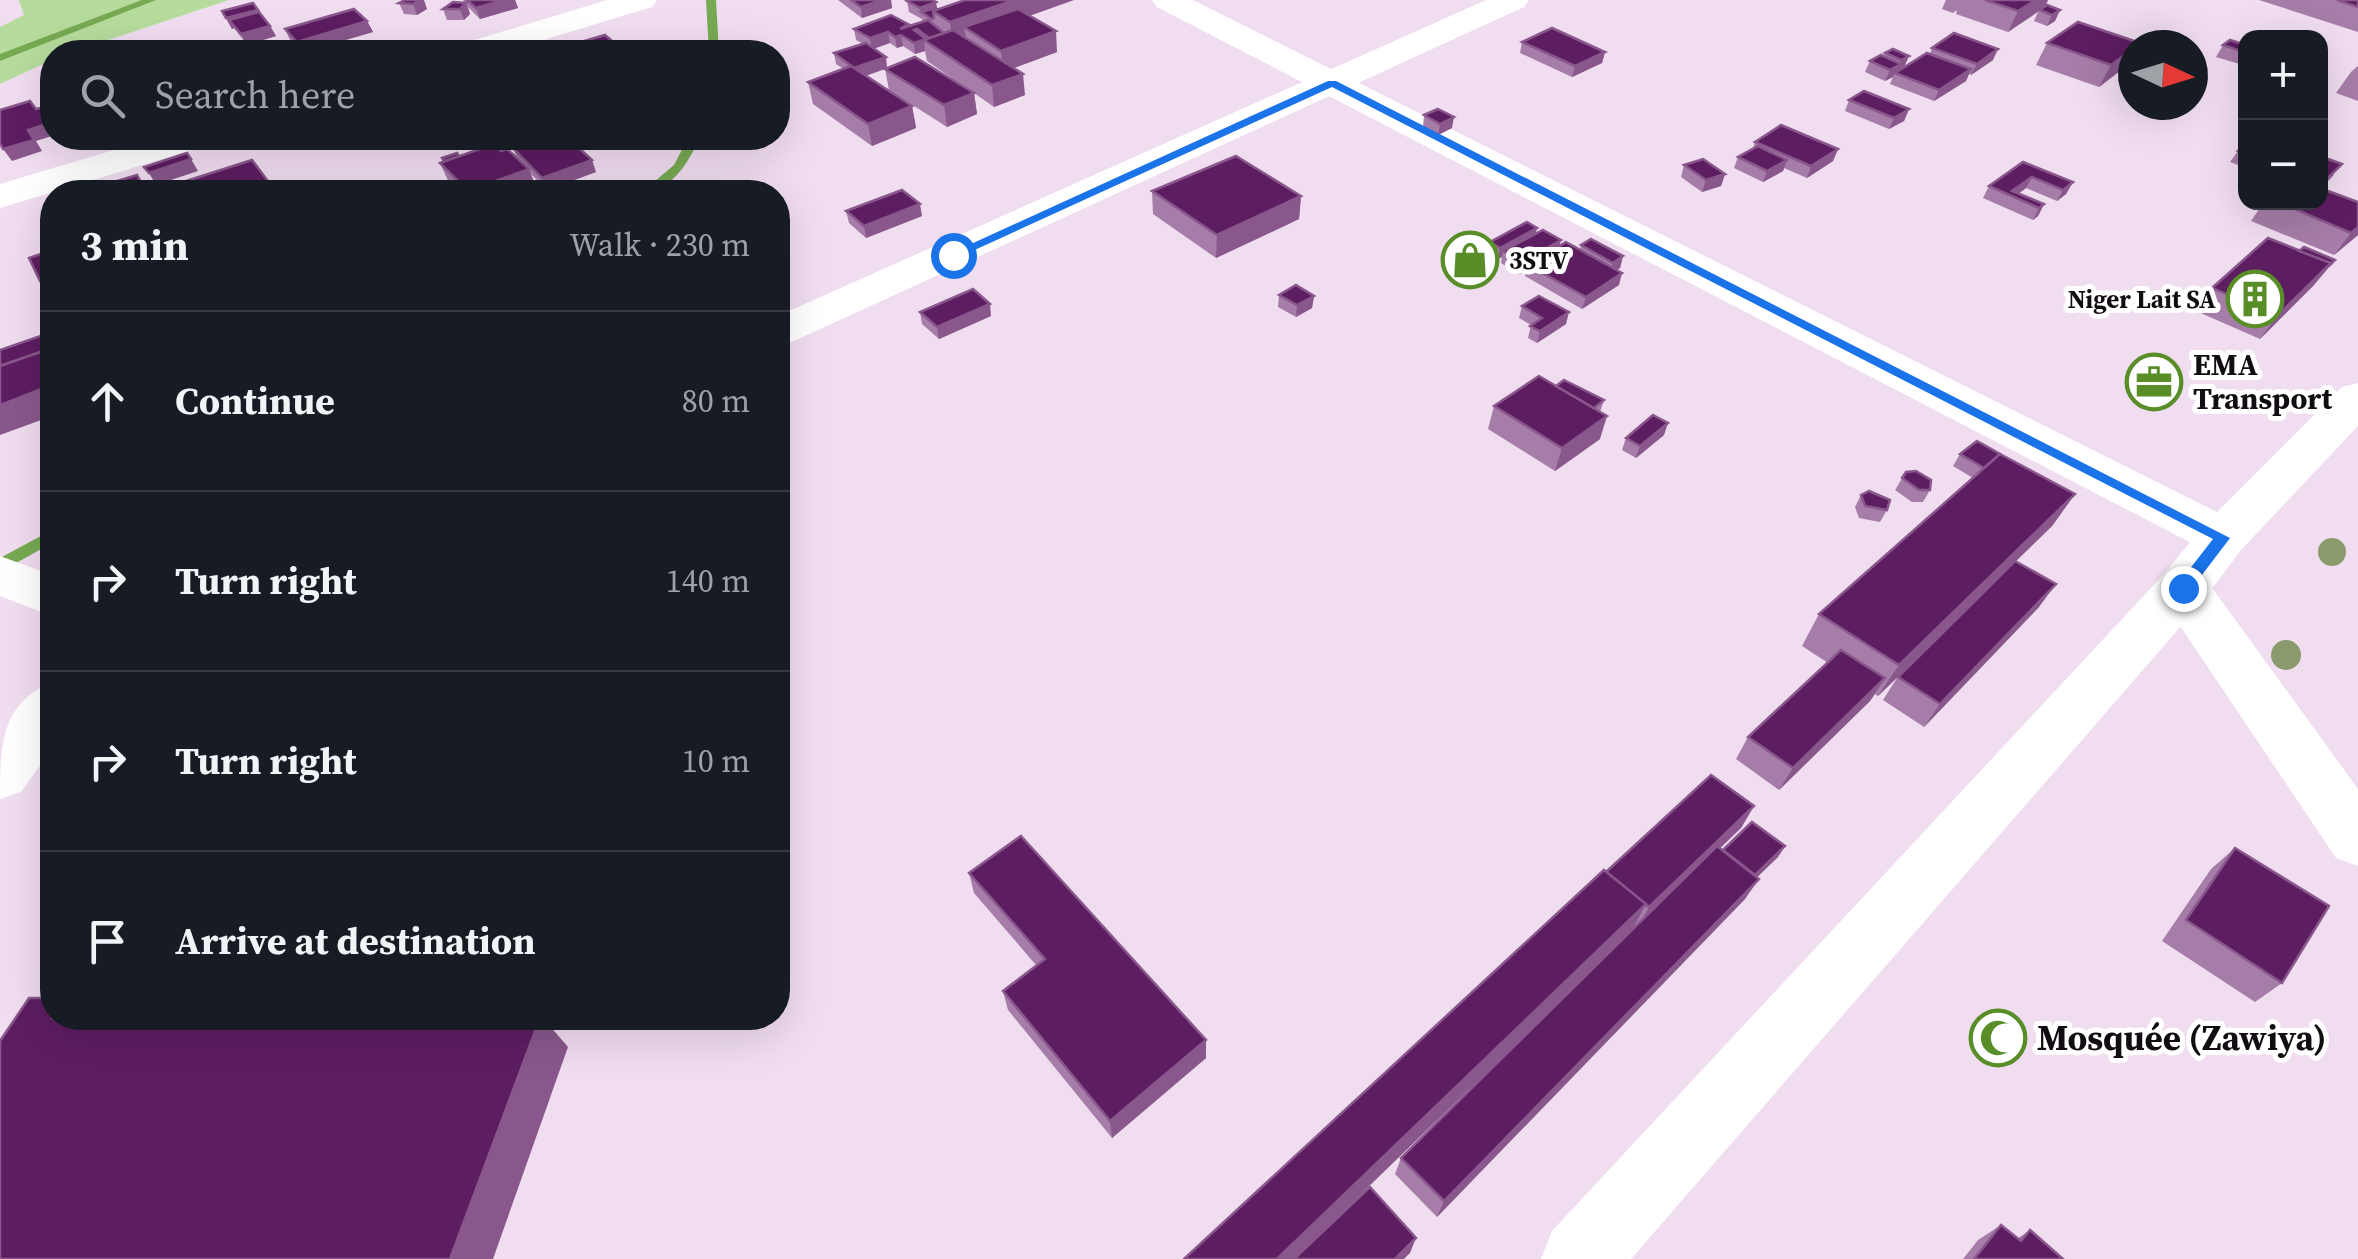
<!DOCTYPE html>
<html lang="en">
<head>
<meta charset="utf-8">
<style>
  body { margin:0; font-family:"Source Serif 4",serif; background:#242831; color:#f1f3f6 }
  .controls { position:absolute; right:30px; top:30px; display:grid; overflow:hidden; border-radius:20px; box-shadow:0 10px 40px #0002 }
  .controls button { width:90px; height:90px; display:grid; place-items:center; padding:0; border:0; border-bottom:2px solid #363941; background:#171b24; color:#f1f3f6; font:50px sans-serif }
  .compass { position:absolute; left:2118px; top:30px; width:90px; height:90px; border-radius:50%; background:#171b24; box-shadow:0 10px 40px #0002; rotate:94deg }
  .stop { position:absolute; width:30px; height:30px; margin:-22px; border:8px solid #1a73e8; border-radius:50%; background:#fff }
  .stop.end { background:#1a73e8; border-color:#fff; box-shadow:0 2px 10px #0008 }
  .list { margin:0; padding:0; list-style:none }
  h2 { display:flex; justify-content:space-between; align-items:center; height:130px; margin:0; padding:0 40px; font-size:42px }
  h2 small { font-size:32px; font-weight:400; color:#9ea1a6 }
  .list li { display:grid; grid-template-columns:65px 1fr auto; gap:30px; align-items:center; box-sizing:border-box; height:180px; padding:0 40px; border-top:2px solid #363941 }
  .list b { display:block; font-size:38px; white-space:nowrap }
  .list em { font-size:32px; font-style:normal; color:#9ea1a6 }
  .icon { flex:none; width:55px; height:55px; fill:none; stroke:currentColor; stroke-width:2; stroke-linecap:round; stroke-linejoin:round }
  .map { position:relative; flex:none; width:2358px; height:1259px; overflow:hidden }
  .search { position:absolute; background:#171b24; box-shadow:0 10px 40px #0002; left:40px; top:40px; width:750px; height:110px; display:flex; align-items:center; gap:25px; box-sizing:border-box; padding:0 35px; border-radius:40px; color:#9ea1a6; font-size:38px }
  .panel { position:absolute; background:#171b24; box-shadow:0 10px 40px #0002; left:40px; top:180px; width:750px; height:850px; border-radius:40px }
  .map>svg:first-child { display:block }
  .green { fill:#b6dc9d }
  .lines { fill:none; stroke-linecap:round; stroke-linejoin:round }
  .stream { fill:#77a952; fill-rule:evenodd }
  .street { fill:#fff; fill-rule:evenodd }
  .secondary { fill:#fff; fill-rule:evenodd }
  .primary { fill:#fff; fill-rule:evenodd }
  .tree { fill:#8a9a6c }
  .wall { fill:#a67da8; fill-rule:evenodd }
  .shaded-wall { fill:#89578c }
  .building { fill:#5d1d61; stroke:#89578c; stroke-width:2.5 }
  .route { fill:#1a73e8 }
  .labels { text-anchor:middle; stroke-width:10; stroke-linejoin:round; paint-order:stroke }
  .far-poi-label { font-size:25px; font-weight:bold; fill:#120c13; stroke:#fff; text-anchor:start }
  .poi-label { font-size:30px; font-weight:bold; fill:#120c13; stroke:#fff; text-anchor:start }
  .near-poi-label { font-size:35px; font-weight:bold; fill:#120c13; stroke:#fff; text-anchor:start }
</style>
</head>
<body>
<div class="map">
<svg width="2358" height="1259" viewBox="0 0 2358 1259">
  <rect width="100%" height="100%" fill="#f0ddf0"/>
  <polygon class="green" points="19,0 229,0 72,52 52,52 52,60 0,84 0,27 24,15"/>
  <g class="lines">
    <g class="stream">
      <polygon points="142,0 156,0 0,61 0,54"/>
      <polygon points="706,0 716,0 719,52 709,52"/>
      <path d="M688,138H700C688,162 672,192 642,192L674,165Z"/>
      <polygon points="52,530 52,543 0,572 0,558"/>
    </g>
    <g class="street">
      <polygon points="607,0 657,0 652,7 504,52 453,52 458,45"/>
      <polygon points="1486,0 1529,0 1524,7 794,341 778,345 778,316"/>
      <polygon points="154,138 211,138 205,146 0,208 0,184"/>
      <polygon points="0,556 52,575 52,616 0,596"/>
      <polygon points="2183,568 2202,574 2358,789 2358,866 2336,858 2164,602 2156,588 2164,574"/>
      <path d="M52,683V749L21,792L0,799C0,748 0,702 52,683Z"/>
    </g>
    <polygon class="secondary" points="1152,0 1193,0 2241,524 2249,537 2241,550 2223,555 2205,550 1157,7"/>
    <polygon class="primary" points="2358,383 2358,426 2241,550 2202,602 1631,1259 1541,1259 1552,1231 2164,574 2205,524 2342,387"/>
  </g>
  <g class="tree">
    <circle cx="2332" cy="552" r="14"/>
    <circle cx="2286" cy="655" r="15"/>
  </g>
  <g class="wall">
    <polygon points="405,0 427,9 417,15 404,14 399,3"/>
    <polygon points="463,0 515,0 518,8 480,19 468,7 470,14 464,20 447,20 443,9 464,3"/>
    <polygon points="838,0 891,0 892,8 862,18"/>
    <polygon points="1946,0 2048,0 2045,7 2060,10 2055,21 2047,26 2034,21 2038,12 2008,32 1956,14 1957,10 1953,13 1942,9"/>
    <polygon points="2259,0 2358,0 2358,32"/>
    <path d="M907,1L937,9L1030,16L1057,52L1014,68L1025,95L994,107L974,93L977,114L947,127L889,90L885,69L866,76L912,106L916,128L872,146L813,104L808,82L844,69L836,64L834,53L863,44L856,40L854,29L908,26L923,21L922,19L909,12ZM890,43L897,48L903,46L915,54L925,51L927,61L965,87L887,68L874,49Z"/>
    <polygon points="222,11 259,12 270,26 276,36 247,45 234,28 232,29"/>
    <polygon points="367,21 373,32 304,52 302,52 290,40 285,29"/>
    <polygon points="1522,42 1605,52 1602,63 1572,77 1520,53"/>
    <polygon points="2047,43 2139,45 2129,64 2099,87 2036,65"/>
    <polygon points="2223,45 2246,45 2246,66 2216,57"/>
    <polygon points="1932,48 1993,60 1971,75 1969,74 1966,81 1934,101 1890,84 1893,77 1885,81 1865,72 1870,61 1884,56 1885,53 1909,56 1904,67 1930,54"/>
    <polygon points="2358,66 2358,101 2336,93 2351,72"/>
    <polygon points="1849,100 1909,109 1904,121 1889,129 1845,111"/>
    <polygon points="1424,115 1452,128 1438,135 1423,127"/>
    <polygon points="505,138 569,138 596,172 547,190 530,173 538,192 458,192 450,185 440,163 443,162 442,158 501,151 517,158 513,148"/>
    <polygon points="1755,142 1838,149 1833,161 1807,178 1784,168 1783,171 1763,182 1734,168 1738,157 1753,148"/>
    <polygon points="2246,145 2246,168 2230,162 2238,151"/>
    <polygon points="2320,156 2334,175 2322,188 2358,202 2358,235 2334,255 2251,221 2264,202 2320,202"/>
    <polygon points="2023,162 2073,182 2066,194 2057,201 2026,188 2019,193 2044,204 2038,216 2033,220 1983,198 1989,186"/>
    <polygon points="1684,165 1725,174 1721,186 1702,192 1681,177"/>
    <polygon points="1152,191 1301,196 1299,219 1216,258 1153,214"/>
    <polygon points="846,211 922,216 866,238 849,223"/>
    <polygon points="1537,228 1536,233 1560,246 1580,250 1581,245 1623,256 1620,268 1617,270 1619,285 1582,309 1525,276 1527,269 1519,274 1501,263 1502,257 1498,259 1488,254 1490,242"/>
    <polygon points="2299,251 2335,260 2313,286 2260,339 2196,311 2212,288"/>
    <polygon points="1279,295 1314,296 1312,308 1296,317 1278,307"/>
    <polygon points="1522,306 1566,324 1537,343 1528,338 1531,325 1519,318"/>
    <polygon points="920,312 991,316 939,339 922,324"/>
    <polygon points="1556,386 1604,400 1600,412 1600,439 1555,471 1488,429 1494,406"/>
    <polygon points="1664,435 1636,458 1622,450 1626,438"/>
    <polygon points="1960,454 2075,494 2052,526 2016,561 2039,607 1924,727 1883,700 1897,678 1878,696 1875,694 1870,701 1779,790 1736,759 1748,737 1828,663 1802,646 1819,614 1973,478 1953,466"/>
    <polygon points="1906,472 1930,490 1923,502 1912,502 1895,490"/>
    <polygon points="1861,495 1887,510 1880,522 1859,518 1855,507"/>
    <polygon points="1754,806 1741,828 1720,848 1722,851 1785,846 1778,857 1757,877 1745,899 1437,1217 1395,1174 1401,1158 1591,970 1606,872"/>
    <polygon points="2235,848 2282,983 2255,1002 2162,941 2211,869"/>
    <polygon points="969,873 1206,1058 1112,1138 1008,1010 1003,991 1036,965 974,893"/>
    <polygon points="2001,1225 2017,1239 2030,1230 2063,1259 1963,1259 1978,1240"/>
  </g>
  <g class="shaded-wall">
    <polygon points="420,0 424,0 427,9 417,15 413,4"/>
    <polygon points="503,0 515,0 518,8 480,19 476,8"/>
    <polygon points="882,0 891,0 892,8 862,18 861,7"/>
    <polygon points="997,0 1074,0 976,35 964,27 966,38 953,43 950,22"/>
    <polygon points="2036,0 2048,0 2043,9 2040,10 2008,32 2018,11"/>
    <polygon points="936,2 938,13 933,11 921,12 922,19 920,8"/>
    <polygon points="466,3 470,14 464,20 460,9"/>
    <polygon points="258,10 263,20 229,20 234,28 232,29 226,18"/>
    <polygon points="2060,10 2055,21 2047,26 2052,15"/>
    <polygon points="367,21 373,32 304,52 302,52 297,42"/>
    <polygon points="908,24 909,35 901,35 903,46 897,48 895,37 900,29"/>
    <polygon points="270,26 276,36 247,45 241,34"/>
    <polygon points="1056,31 1057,52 1003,72 1001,51"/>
    <polygon points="888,32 890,43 872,49 870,38"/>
    <polygon points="924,40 925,51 915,54 914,43"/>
    <polygon points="1998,49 1993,60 1971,75 1977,64"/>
    <polygon points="2133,49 2133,56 2129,64 2099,87 2111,65"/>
    <polygon points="1605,52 1602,63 1572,77 1575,66"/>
    <polygon points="1909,56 1904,67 1895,73 1893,77 1885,81 1890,70 1899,65 1901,60"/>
    <polygon points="886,57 887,68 856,79 854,68"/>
    <polygon points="1971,69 1966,81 1934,101 1939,90"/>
    <polygon points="1023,74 1025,95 994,107 992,85"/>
    <polygon points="974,93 977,114 947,127 944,105"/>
    <polygon points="912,106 916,128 872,146 868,124"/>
    <polygon points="41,108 52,126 52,136 36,141 42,151 12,161 3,149"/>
    <polygon points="1909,109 1904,121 1889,129 1894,118"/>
    <polygon points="1454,117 1452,128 1438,135 1440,124"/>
    <polygon points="528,138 569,138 518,154 513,142"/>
    <polygon points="1838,149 1833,161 1807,178 1811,166"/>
    <polygon points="191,159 198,171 156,185 149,173"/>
    <polygon points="592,160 596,172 547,190 542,178"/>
    <polygon points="1787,160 1783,171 1763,182 1767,171"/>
    <polygon points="529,169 538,192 469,192 468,191"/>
    <polygon points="1725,174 1721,186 1702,192 1706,180"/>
    <polygon points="137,175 148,192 122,192"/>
    <polygon points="2032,177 2026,188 2014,197 2012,191"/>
    <polygon points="2073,182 2066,194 2057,201 2063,190"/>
    <polygon points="270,184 275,192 244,192"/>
    <polygon points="1301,196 1299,219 1216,258 1217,235"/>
    <polygon points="920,204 922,216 866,238 864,226"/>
    <polygon points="2044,204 2038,216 2033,220 2039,208"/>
    <polygon points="2358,227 2358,235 2334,255 2351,233"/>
    <polygon points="1537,228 1534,239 1503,251 1502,257 1498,259 1500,248"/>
    <polygon points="1561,240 1558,252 1528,265 1527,269 1519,274 1522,262"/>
    <polygon points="1623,256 1620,268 1610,275 1613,263"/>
    <polygon points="2335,260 2313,286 2260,339 2277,316"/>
    <polygon points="1622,273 1619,285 1582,309 1586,297"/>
    <polygon points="52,277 52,292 50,293 40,281"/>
    <polygon points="1314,296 1312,308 1296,317 1297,305"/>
    <polygon points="990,304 991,316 939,339 937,327"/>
    <polygon points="1569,312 1566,324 1537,343 1540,331"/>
    <polygon points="52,385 52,416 0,435 0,405"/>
    <polygon points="1607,416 1600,439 1555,471 1562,448"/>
    <polygon points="1668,423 1664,435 1636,458 1640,446"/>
    <polygon points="2075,494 2052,526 1878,696 1899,665"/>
    <polygon points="2056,584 2039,607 1924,727 1940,704"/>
    <polygon points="1885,678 1870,701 1779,790 1793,768"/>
    <polygon points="1754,806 1741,828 1638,927 1649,907"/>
    <polygon points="1785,846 1778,857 1748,886 1755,875"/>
    <polygon points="1759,879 1745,899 1437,1217 1444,1201"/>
    <polygon points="1646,904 1631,932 1294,1259 1277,1259"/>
    <polygon points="540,1018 543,1018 568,1047 493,1259 450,1259"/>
    <polygon points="1206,1040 1206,1058 1112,1138 1110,1121"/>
    <polygon points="1416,1238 1410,1253 1404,1259 1395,1259"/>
  </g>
  <g class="building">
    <polygon points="405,0 420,0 413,4 399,3"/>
    <polygon points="467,0 503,0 476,8"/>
    <polygon points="851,0 882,0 861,7"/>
    <polygon points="910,0 932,0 936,2 920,8 907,1"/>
    <polygon points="965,0 1014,0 950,22 933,11"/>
    <polygon points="1985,0 2036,0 2018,11"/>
    <polygon points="2337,0 2358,0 2358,7"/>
    <polygon points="453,2 466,3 460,9 443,9"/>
    <polygon points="253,3 258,10 226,18 222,11"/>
    <polygon points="2047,5 2060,10 2052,15 2040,10"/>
    <polygon points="935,8 937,9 933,11 934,18 932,19 921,12"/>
    <polygon points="354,9 367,21 297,42 285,29"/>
    <polygon points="1018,9 1056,31 1001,51 964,27"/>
    <polygon points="259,12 270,26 241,34 229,20"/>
    <polygon points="891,15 908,24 900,29 928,20 944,33 929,38 917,29 914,30 926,39 914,43 901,35 895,37 888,32 870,38 854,29"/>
    <polygon points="2078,22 2140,43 2133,45 2133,49 2111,65 2047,43"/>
    <polygon points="1552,28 1605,52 1575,66 1522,42"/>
    <polygon points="953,30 1023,74 992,85 924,40"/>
    <polygon points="1954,33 1998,49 1977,64 1932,48"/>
    <polygon points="605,35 625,52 547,52"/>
    <polygon points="2230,40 2246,45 2246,53 2223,45"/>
    <polygon points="866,43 886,57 854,68 834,53"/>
    <polygon points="289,46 295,52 265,52"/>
    <polygon points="1893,49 1909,56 1901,60 1885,53"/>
    <polygon points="1927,53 1971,69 1939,90 1895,73"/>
    <polygon points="1881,55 1901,64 1890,70 1870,61"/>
    <polygon points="915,57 974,93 944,105 885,69"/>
    <polygon points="851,66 912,106 868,124 808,82"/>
    <polygon points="1864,91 1909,109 1894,118 1849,100"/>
    <polygon points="30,101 36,109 41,108 50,123 28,130 34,140 3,149 0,143 0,110"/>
    <polygon points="1438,109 1454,117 1440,124 1424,115"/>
    <polygon points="1781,125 1838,149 1811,166 1755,142"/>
    <polygon points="509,138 528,138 513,142"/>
    <polygon points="544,138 568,138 592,160 542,178 513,148"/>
    <polygon points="494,144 501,151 507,149 529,169 468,191 440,163"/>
    <polygon points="2246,145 2246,154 2238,151"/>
    <polygon points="1758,146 1787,160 1767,171 1738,157"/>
    <polygon points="187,153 191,159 149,173 144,167"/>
    <polygon points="457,153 459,156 444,161 442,158"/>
    <polygon points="1236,156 1301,196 1217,235 1152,191"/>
    <polygon points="2320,156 2342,164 2320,186"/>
    <polygon points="1703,159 1725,174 1706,180 1684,165"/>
    <polygon points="252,160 270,184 244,192 183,192 177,184"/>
    <polygon points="2023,162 2073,182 2063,190 2032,177 2012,191 2044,204 2039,208 1989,186"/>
    <polygon points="137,175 143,186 122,192 81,192"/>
    <polygon points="446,183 453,192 426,192 424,190"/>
    <polygon points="2320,188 2358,202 2358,227 2351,233 2278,202 2320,202"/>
    <polygon points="902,190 920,204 864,226 846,211"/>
    <polygon points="1527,222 1537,228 1500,248 1490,242"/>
    <polygon points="1543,230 1561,240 1522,262 1503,251"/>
    <polygon points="2268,238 2331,263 2277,316 2212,288"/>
    <polygon points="1591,239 1623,256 1613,263 1581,245"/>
    <polygon points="1566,242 1622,273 1586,297 1528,265"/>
    <polygon points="2304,247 2335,260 2329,266 2331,263 2299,251"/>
    <polygon points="52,250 52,277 40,281 29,258"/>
    <polygon points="1296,285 1314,296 1297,305 1279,295"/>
    <polygon points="973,289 990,304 937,327 920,312"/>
    <polygon points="1539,296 1569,312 1540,331 1530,326 1542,318 1522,306"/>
    <polygon points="52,332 52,348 0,366 0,350"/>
    <polygon points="52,348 52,385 0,405 0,366"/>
    <polygon points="1539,376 1607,416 1562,448 1494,406"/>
    <polygon points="1564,380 1604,400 1594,408 1556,386"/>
    <polygon points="1653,415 1668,423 1640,446 1626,438"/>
    <polygon points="1977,441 2000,454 1984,468 1960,454"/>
    <polygon points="2000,454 2075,494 1899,665 1819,614"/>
    <polygon points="1916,471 1931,480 1930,490 1919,490 1902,478 1906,472"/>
    <polygon points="1869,491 1890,500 1887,510 1865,506 1861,495"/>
    <polygon points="2015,561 2056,584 1940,704 1898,677"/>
    <polygon points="1841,650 1885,678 1793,768 1748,737"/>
    <polygon points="1711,775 1754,806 1649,907 1606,872"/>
    <polygon points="1752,822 1785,846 1755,875 1723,850"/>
    <polygon points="1021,836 1206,1040 1110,1121 1003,991 1045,959 969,873"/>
    <polygon points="1717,846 1759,879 1444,1201 1401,1158"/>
    <polygon points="2235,848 2329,906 2282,983 2186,920"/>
    <polygon points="1604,870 1646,904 1277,1259 1184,1259"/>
    <polygon points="29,998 52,998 52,1018 540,1018 450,1259 0,1259 0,1041"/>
    <polygon points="1370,1187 1416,1238 1395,1259 1294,1259"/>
    <polygon points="2001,1225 2021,1241 2030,1230 2063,1259 1974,1259"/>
  </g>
  <polygon class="route" points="1328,81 1336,81 2230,538 2189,592 2178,592 2178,584 2213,539 1332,87 957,258 947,255"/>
  <defs>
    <g id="shop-ring" transform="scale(2.875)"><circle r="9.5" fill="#fff" stroke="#588d28" stroke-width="1.5"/><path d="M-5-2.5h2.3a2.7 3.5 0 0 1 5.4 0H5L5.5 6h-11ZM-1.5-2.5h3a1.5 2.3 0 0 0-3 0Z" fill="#588d28"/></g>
    <g id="building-ring" transform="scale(2.875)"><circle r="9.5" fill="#fff" stroke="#588d28" stroke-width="1.5"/><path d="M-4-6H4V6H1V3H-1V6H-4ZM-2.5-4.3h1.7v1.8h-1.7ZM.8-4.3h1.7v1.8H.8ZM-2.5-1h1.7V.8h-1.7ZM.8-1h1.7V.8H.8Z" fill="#588d28"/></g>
    <g id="office-ring" transform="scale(2.875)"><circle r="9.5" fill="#fff" stroke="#588d28" stroke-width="1.5"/><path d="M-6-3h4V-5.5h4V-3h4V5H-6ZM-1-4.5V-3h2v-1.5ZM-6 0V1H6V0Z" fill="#588d28"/></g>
    <g id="mosque-ring" transform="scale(2.875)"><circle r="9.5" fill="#fff" stroke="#588d28" stroke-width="1.5"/><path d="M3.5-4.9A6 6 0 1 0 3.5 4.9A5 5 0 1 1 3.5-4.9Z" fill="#588d28"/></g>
  </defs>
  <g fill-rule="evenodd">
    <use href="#shop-ring" x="1470" y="260"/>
    <use href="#building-ring" x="2255" y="299"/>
    <use href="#office-ring" x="2154" y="382"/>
    <use href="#mosque-ring" x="1998" y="1038"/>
  </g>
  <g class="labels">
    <g class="far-poi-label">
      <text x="1509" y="269">3STV</text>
      <text x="2216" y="308" text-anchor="end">Niger Lait SA</text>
    </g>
    <g class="poi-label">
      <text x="2193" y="375">EMA<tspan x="2193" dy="34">Transport</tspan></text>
    </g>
    <g class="near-poi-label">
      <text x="2037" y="1050">Mosquée (Zawiya)</text>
    </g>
  </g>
</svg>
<div class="controls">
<button>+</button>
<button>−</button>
</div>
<svg class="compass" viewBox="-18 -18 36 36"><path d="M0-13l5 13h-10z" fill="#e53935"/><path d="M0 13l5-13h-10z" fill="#9ea1a6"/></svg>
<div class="stop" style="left:953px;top:255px"></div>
<div class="stop end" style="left:2183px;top:588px"></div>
<div class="search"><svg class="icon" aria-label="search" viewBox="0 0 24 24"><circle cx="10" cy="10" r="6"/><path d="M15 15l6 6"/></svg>Search here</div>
<section class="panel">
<h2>3 min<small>Walk · 230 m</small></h2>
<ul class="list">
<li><svg class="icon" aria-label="ahead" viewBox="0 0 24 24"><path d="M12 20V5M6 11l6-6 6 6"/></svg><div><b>Continue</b></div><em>80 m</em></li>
<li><svg class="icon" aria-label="right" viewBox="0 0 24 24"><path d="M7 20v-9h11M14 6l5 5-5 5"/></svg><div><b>Turn right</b></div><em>140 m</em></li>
<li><svg class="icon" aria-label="right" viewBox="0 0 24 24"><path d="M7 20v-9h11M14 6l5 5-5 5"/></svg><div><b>Turn right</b></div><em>10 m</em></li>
<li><svg class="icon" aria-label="arrive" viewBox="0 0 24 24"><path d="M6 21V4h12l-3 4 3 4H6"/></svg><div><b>Arrive at destination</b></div></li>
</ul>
</section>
</div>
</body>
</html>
